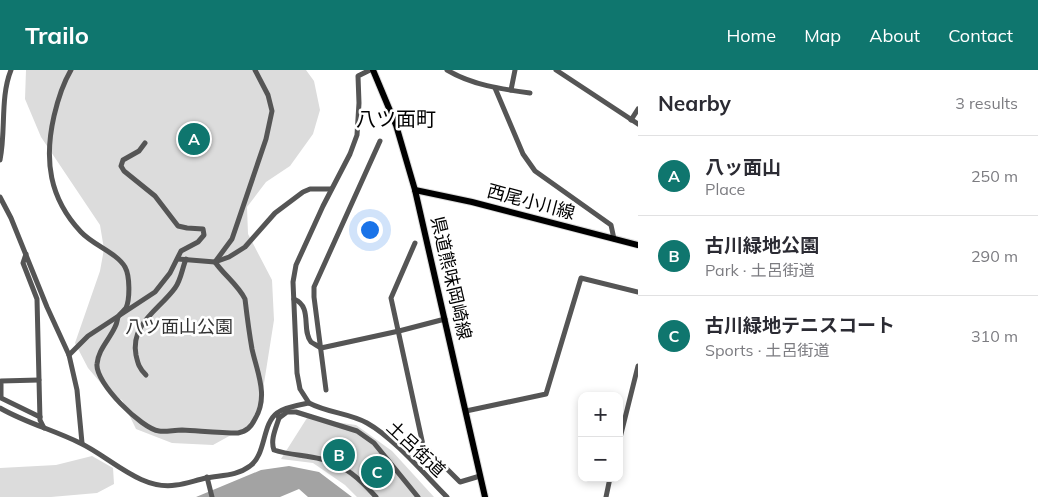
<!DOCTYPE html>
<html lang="en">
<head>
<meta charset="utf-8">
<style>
  body { margin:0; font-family:Mulish,"Noto Sans JP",sans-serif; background:#f2f2f3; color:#2b2b33 }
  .controls { position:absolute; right:15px; bottom:15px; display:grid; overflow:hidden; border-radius:10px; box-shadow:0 2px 8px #0003 }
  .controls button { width:45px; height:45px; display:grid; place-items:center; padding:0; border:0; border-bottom:1px solid #e1e1e2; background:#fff; color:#2b2b33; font:25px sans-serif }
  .you { position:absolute; left:369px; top:159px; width:18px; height:18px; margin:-12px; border:4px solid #fff; border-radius:50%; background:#1a73e8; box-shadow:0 0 0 8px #1a73e833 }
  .badge { display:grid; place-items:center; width:32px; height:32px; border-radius:50%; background:#0f766e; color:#fff; font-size:16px; font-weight:700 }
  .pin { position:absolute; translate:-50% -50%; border:2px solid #fff; box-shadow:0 1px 5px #0006 }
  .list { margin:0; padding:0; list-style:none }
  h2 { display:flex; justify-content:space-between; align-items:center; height:65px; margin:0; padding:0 20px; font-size:21px }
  h2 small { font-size:16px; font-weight:400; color:#7c7c81 }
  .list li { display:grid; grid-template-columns:32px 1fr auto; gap:15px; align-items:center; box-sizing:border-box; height:80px; padding:0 20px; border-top:1px solid #e1e1e2 }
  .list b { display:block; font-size:19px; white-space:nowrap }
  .list p { margin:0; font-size:16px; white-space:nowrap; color:#7c7c81 }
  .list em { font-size:16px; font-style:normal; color:#7c7c81 }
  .map { position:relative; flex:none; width:638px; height:427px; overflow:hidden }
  header { display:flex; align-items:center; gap:30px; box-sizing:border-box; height:70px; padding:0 25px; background:#0f766e; color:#fff }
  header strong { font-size:24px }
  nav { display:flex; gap:28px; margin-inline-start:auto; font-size:18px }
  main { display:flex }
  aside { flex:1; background:#fff }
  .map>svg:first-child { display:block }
  .green { fill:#dcdcdc }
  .water { fill:#a3a3a3 }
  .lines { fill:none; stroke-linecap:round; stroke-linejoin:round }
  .major-casing { stroke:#dbdbdb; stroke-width:8 }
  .minor { stroke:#555; stroke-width:5 }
  .major { stroke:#000; stroke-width:6 }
  .labels { text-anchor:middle; stroke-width:5; stroke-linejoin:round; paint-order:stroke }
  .street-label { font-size:18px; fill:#000; stroke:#fff }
  .park-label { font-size:18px; fill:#333; stroke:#fff }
  .quarter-label { font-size:20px; fill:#000; stroke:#fff }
</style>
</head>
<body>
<header>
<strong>Trailo</strong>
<nav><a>Home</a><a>Map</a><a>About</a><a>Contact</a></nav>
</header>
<main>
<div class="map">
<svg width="638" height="427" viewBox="0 0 638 427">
  <rect width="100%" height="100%" fill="#fff"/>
  <g class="green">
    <polygon points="26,0 306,0 314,11 320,40 313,64 290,96 266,112 247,137 248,164 272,210 274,250 262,326 251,354 213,375 172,373 136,359 122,330 111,325 88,298 75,273 100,201 104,179 100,155 41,67 25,29"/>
    <polygon points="307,348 356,355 392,381 434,427 357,427 345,415 313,393 281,389"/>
    <polygon points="92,386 113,398 114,414 97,423 51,427 0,427 0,398 56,395"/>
  </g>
  <polygon class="water" points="289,396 319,402 352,427 308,427 299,419 280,427 196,427 261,400"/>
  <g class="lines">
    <g class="major-casing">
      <g id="major">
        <polyline points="373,0 396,55 415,120 485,427"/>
        <polyline points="415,120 472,132 638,175"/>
      </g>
    </g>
    <g class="minor">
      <path d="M71,0C62,15 58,29 54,46C44,90 49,128 81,162C93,175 117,183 125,197C130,206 130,229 126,238C124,241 120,243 118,247C117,250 117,254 115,257C109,270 98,280 97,294C95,313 142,359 159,361C166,362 174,360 182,360C201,361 219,363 238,363C247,361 251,357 255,349C269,326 257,302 252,279C249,262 247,246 245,229C238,215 224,205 215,192"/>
      <path d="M447,0C472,15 501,19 530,23"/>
      <polyline points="556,0 638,54"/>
      <polyline points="495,18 523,84 535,101 611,155 614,169"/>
      <polyline points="511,20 515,0"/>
      <polyline points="631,50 638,39"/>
      <path d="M0,90C6,61 0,27 11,0"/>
      <polyline points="0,127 11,148 47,237 69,285 77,320 82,373"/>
      <polyline points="415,173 391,228 423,375 460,412 480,406"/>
      <polyline points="26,184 23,193 37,229 40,350 44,358"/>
      <polyline points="178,189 215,192 229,187 245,177 275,143 303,122 310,119 331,119"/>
      <polyline points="215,192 232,169 266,69 272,41 268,25 255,0"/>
      <path d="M294,229C313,237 301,259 311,272C314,274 318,276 321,278L399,261L445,249"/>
      <polyline points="69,285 88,266 155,222 170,203 181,181 198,172 204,165 203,159 187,158 178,156 155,126 124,101 121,96 123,90 139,81 145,73"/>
      <path d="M146,305C139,298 138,294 136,285C130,254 159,240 175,218C181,210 182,199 186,189"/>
      <polyline points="39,310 1,311 1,328 40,347"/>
      <polyline points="326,320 314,227 314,217 380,71"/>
      <path d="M309,333C328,343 349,343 367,353C394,368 425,405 447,427"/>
      <path d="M0,338C26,353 54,360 80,373C110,387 141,421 176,415C186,414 196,410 206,408C221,405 237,406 250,396C266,385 262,354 277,343C285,337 299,335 309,333L300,319L297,303L293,212L296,195L323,136L350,84L357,65L359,33L358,6L370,0"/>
      <polyline points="466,341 546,324 581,208 638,222"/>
      <path d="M278,346L279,348C276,358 270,370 274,380C289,385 306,385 321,389C344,394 361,410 376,427"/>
      <polyline points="279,348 287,342 296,342 357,361 374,373 418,427"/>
      <polyline points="619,372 638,296"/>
      <polyline points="207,407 212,427"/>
      <polyline points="606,427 610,408"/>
    </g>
    <use href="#major" class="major"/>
  </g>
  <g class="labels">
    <g class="street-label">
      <text transform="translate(531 132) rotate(15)" y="6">西尾小川線</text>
      <text transform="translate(451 208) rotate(77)" y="6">県道熊味岡崎線</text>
      <text transform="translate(416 379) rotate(43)" y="6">土呂街道</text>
    </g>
    <g class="park-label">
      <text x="179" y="263">八ツ面山公園</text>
    </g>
    <g class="quarter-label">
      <text x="396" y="56">八ツ面町</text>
    </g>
  </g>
</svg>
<div class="controls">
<button>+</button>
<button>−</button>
</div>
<div class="you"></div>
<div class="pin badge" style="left:194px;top:69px">A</div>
<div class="pin badge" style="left:339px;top:385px">B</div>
<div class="pin badge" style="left:377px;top:402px">C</div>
</div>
<aside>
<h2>Nearby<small>3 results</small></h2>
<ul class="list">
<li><span class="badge">A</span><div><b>八ッ面山</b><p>Place</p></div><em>250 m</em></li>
<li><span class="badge">B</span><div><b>古川緑地公園</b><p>Park · 土呂街道</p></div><em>290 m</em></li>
<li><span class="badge">C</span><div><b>古川緑地テニスコート</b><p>Sports · 土呂街道</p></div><em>310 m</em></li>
</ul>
</aside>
</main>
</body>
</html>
